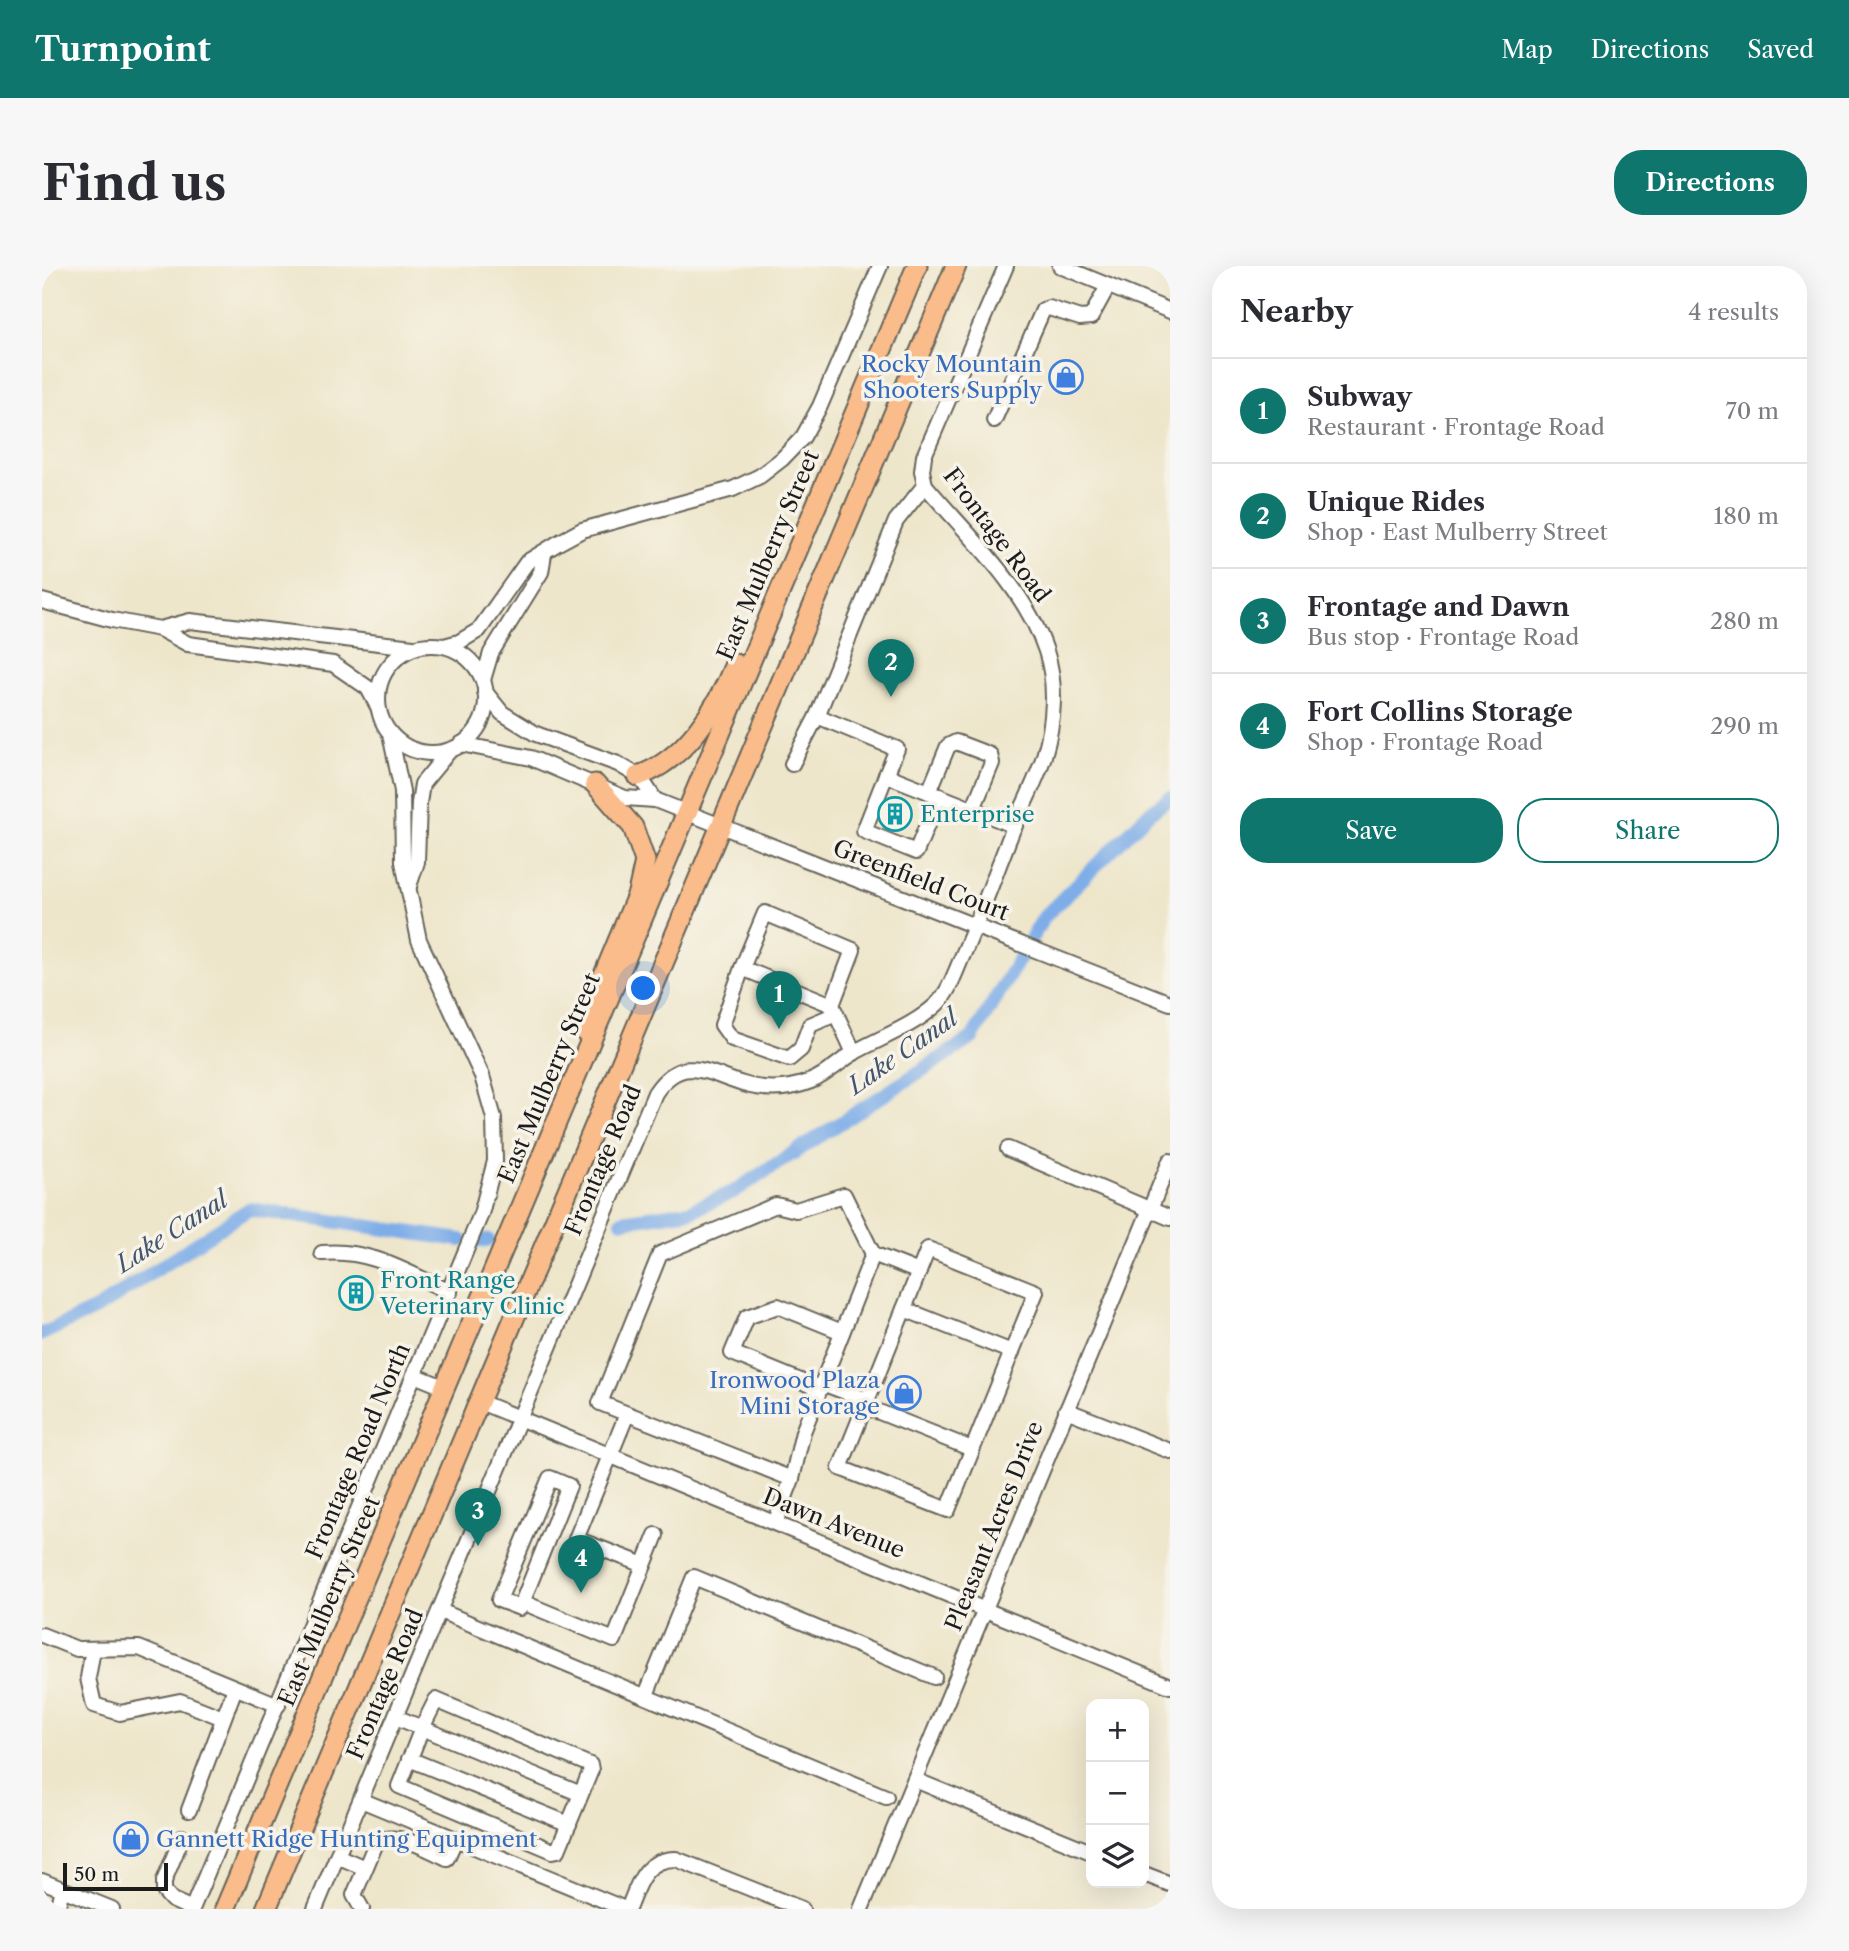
<!DOCTYPE html>
<html lang="en">
<head>
<meta charset="utf-8">
<style>
  body { margin:0; font-family:"Libre Caslon Text",serif; background:#f7f7f7; color:#2b2b33 }
  .controls { position:absolute; right:21px; bottom:21px; display:grid; overflow:hidden; border-radius:14px; box-shadow:0 7px 28px #0002 }
  .controls button { width:63px; height:63px; display:grid; place-items:center; padding:0; border:0; border-bottom:2px solid #e1e1e2; background:#fff; color:#2b2b33; font:35px sans-serif }
  .scale { position:absolute; left:21px; bottom:18px; width:105px; box-sizing:border-box; padding-left:7px; border:4px solid #1c1c1c; border-top:0; font-size:19px; line-height:24px; white-space:nowrap; color:#1c1c1c; -webkit-text-stroke:5px #f7f3e8; paint-order:stroke }
  .you { position:absolute; left:602px; top:723px; width:24px; height:24px; margin:-18px; border:5px solid #fff; border-radius:50%; background:#1a73e8; box-shadow:0 0 0 10px #1a73e833 }
  .badge { display:grid; place-items:center; width:46px; height:46px; border-radius:50%; background:#0f766e; color:#fff; font-size:23px; font-weight:700 }
  .pin { position:absolute; translate:-50% -58px; filter:drop-shadow(0 2px 4px #0008) }
  .pin::after { content:''; position:absolute; top:37px; width:24px; height:21px; background:inherit; clip-path:polygon(0 0,100% 0,50% 100%) }
  .list { margin:0; padding:0; list-style:none }
  h2 { display:flex; justify-content:space-between; align-items:center; height:91px; margin:0; padding:0 28px; font-size:30px }
  h2 small { font-size:23px; font-weight:400; color:#7c7c81 }
  .list li { display:grid; grid-template-columns:46px 1fr auto; gap:21px; align-items:center; box-sizing:border-box; height:105px; padding:0 28px; border-top:2px solid #e1e1e2 }
  .list b { display:block; font-size:26px; white-space:nowrap }
  .list p { margin:0; font-size:23px; white-space:nowrap; color:#7c7c81 }
  .list em { font-size:23px; font-style:normal; color:#7c7c81 }
  .actions { display:flex; gap:14px; padding:21px 28px }
  .actions a { flex:1; padding:16px 0; border:2px solid #0f766e; border-radius:28px; text-align:center; font-size:24px; color:#0f766e }
  .actions .main { background:#0f766e; color:#fff }
  .icon { flex:none; width:38px; height:38px; fill:none; stroke:currentColor; stroke-width:2; stroke-linecap:round; stroke-linejoin:round }
  .map { position:relative; flex:none; width:1128px; height:1643px; overflow:hidden; border-radius:28px }
  header { display:flex; align-items:center; gap:42px; box-sizing:border-box; height:98px; padding:0 35px; background:#0f766e; color:#fff }
  header strong { font-size:33px }
  nav { display:flex; gap:38px; margin-inline-start:auto; font-size:24px }
  .intro { display:flex; align-items:center; justify-content:space-between; box-sizing:border-box; height:168px; padding:0 42px }
  h1 { margin:0; font-size:49px }
  .button { padding:18px 32px; border-radius:28px; background:#0f766e; color:#fff; font-size:24px; font-weight:700 }
  main { display:flex; gap:42px; padding:0 42px }
  aside { flex:1; background:#fff; border-radius:28px; box-shadow:0 7px 28px #0002 }
  .map>svg:first-child { display:block }
  .lines { fill:none; stroke-linecap:round; stroke-linejoin:round }
  .canal { stroke:#7eade8; stroke-width:14 }
  .minor-casing { stroke:#666359; stroke-width:18 }
  .highway-casing { stroke:#666359; stroke-width:23 }
  .minor { stroke:#fff; stroke-width:14 }
  .highway { stroke:#f9bc8a; stroke-width:19 }
  .labels { text-anchor:middle; stroke-width:7; stroke-linejoin:round; paint-order:stroke }
  .shop-label { font-size:23px; fill:#366cbe; stroke:#f7f3e8; text-anchor:end }
  .street-label { font-size:23px; fill:#1c1c1c; stroke:#f7f3e8 }
  .culture-label { font-size:23px; fill:#0d838f; stroke:#f7f3e8; text-anchor:start }
  .water-label { font-size:24px; font-style:italic; fill:#43566e; stroke:#f7f3e8 }
</style>
</head>
<body>
<header>
<strong>Turnpoint</strong>
<nav><a>Map</a><a>Directions</a><a>Saved</a></nav>
</header>
<div class="intro"><h1>Find us</h1><a class="button">Directions</a></div>
<main>
<div class="map">
<svg width="1128" height="1643" viewBox="0 0 1128 1643">
  <rect width="100%" height="100%" fill="#f7f3e8"/>
  <filter id="ink" filterUnits="userSpaceOnUse"><feTurbulence type="fractalNoise" baseFrequency=".0143" numOctaves="2"/><feDisplacementMap in="SourceGraphic" scale="14" xChannelSelector="R" yChannelSelector="G"/><feConvolveMatrix kernelMatrix="1 2 1 2 8 2 1 2 1" color-interpolation-filters="sRGB"/></filter>
  <filter id="wash" filterUnits="userSpaceOnUse"><feTurbulence type="fractalNoise" baseFrequency=".00686" numOctaves="4" result="noise"/><feDisplacementMap in="SourceGraphic" scale="28" xChannelSelector="R" yChannelSelector="G"/><feGaussianBlur stdDeviation="1.57" result="paint"/><feColorMatrix in="noise" values="0 0 0 0 0 0 0 0 0 0 0 0 0 0 0 0 0 1.4 0 .05"/><feComposite in="paint" operator="in"/></filter>
  <g filter="url(#wash)">
    <rect width="100%" height="100%" fill="#eee6cb"/>
    <g class="lines">
      <g class="canal">
        <polyline points="580,955 648,945 691,926 930,772 1002,651 1106,548 1128,532"/>
        <polyline points="436,975 446,974"/>
        <polyline points="0,1068 56,1042 207,943 419,974"/>
      </g>
    </g>
  </g>
  <g filter="url(#ink)">
    <g class="lines">
      <g class="minor-casing">
        <g id="minor">
          <polyline points="1018,0 1128,45"/>
          <polyline points="952,154 1001,44 1007,42 1038,52 1049,51 1066,20"/>
          <polyline points="0,335 70,354 118,363 146,378 291,398 326,422 336,441"/>
          <polyline points="118,363 148,355 371,381"/>
          <circle cx="390" cy="433" r="54"/>
          <polyline points="402,380 417,376 437,364 485,296 516,277 540,264 691,223 718,210 740,193 761,171 778,140 838,0"/>
          <polyline points="441,414 449,387 499,306 502,288"/>
          <polyline points="443,426 460,447 494,468 576,498 598,511 613,534"/>
          <polyline points="775,450 855,483 844,509 973,560"/>
          <polyline points="419,478 489,492 583,532 613,534 1128,737"/>
          <polyline points="750,498 775,450 854,255 883,219"/>
          <polyline points="844,509 822,565 874,586 897,530"/>
          <polyline points="887,526 906,480 914,476 948,489 950,497 931,543"/>
          <polyline points="367,620 375,596 377,537 380,518 408,484"/>
          <polyline points="700,702 680,759 690,773 747,793 759,783 768,759 794,748"/>
          <polyline points="790,739 811,684 723,647 700,702 790,739 812,787"/>
          <polyline points="966,883 1128,952"/>
          <polygon points="886,983 994,1026 906,1244 798,1202"/>
          <path d="M280,987C328,982 365,1007 408,1026"/>
          <polyline points="831,988 877,1006"/>
          <polyline points="862,1043 970,1086"/>
          <polyline points="372,1109 404,1122"/>
          <polyline points="780,1117 825,1134"/>
          <polyline points="778,1123 690,1087 705,1051 736,1040 800,1066"/>
          <polyline points="438,1136 1128,1420"/>
          <polyline points="822,1140 930,1183"/>
          <polyline points="1024,1144 1128,1185"/>
          <polyline points="585,1148 534,1273 602,1299"/>
          <polygon points="508,1212 527,1220 478,1342 457,1334"/>
          <polyline points="733,1257 750,1213 761,1166 831,988 802,929 754,944 734,939 618,988 558,1137 750,1213"/>
          <polyline points="480,1336 572,1374 614,1269"/>
          <polyline points="398,1345 844,1531"/>
          <polyline points="0,1369 35,1383 97,1382 236,1439"/>
          <polyline points="51,1383 46,1412 52,1439 78,1447 138,1435 181,1452"/>
          <polyline points="604,1429 652,1311 892,1411"/>
          <polyline points="354,1451 380,1462 394,1434 548,1499 549,1504 516,1584 511,1585 357,1520 380,1462 539,1528"/>
          <polyline points="367,1493 527,1558"/>
          <polyline points="873,1514 1049,1586"/>
          <polyline points="319,1534 583,1643"/>
          <polyline points="147,1544 193,1422"/>
          <polyline points="140,1571 122,1615 122,1625 130,1634 150,1643"/>
          <polyline points="295,1590 323,1602"/>
          <polyline points="1102,1608 1128,1618"/>
          <polyline points="0,1615 70,1643"/>
          <polyline points="15,1643 20,1623"/>
          <polyline points="150,1643 439,948 453,895 452,852 440,810 377,674 361,596 360,525 348,468"/>
          <path d="M273,1643L613,827C640,787 665,807 701,818C724,825 746,824 769,815C785,809 798,795 813,786C840,771 872,760 895,738C907,726 913,707 920,691C939,648 955,603 973,558C983,536 995,513 1002,490C1012,457 1015,418 1004,385C983,321 926,270 883,219L880,205L882,190L964,0"/>
          <path d="M320,1643L312,1629L334,1577C356,1564 384,1583 405,1592L413,1574"/>
          <path d="M586,1643C596,1618 602,1593 634,1593L760,1643"/>
          <polyline points="819,1643 1128,895"/>
        </g>
      </g>
      <g class="highway-casing">
        <g id="highway">
          <path d="M596,510C643,494 675,443 693,398"/>
          <polyline points="544,767 549,740 596,627 603,595 591,561 553,518"/>
          <polyline points="183,1643 875,0"/>
          <polyline points="224,1643 914,0"/>
        </g>
      </g>
      <use href="#minor" class="minor"/>
      <use href="#highway" class="highway"/>
    </g>
  </g>
  <defs>
    <g id="shop-ring" transform="scale(1.75)"><circle r="9.5" fill="#f7f3e8" stroke="#3f7fe0" stroke-width="1.5"/><path d="M-5-2.5h2.3a2.7 3.5 0 0 1 5.4 0H5L5.5 6h-11ZM-1.5-2.5h3a1.5 2.3 0 0 0-3 0Z" fill="#3f7fe0"/></g>
    <g id="building-ring" transform="scale(1.75)"><circle r="9.5" fill="#f7f3e8" stroke="#0f9aa8" stroke-width="1.5"/><path d="M-4-6H4V6H1V3H-1V6H-4ZM-2.5-4.3h1.7v1.8h-1.7ZM.8-4.3h1.7v1.8H.8ZM-2.5-1h1.7V.8h-1.7ZM.8-1h1.7V.8H.8Z" fill="#0f9aa8"/></g>
  </defs>
  <g fill-rule="evenodd">
    <use href="#shop-ring" x="1024" y="111"/>
    <use href="#building-ring" x="853" y="548"/>
    <use href="#building-ring" x="314" y="1027"/>
    <use href="#shop-ring" x="862" y="1127"/>
    <use href="#shop-ring" x="89" y="1573"/>
  </g>
  <g class="labels">
    <g class="shop-label">
      <text x="1000" y="106">Rocky Mountain<tspan x="1000" dy="26">Shooters Supply</tspan></text>
      <text x="838" y="1122">Ironwood Plaza<tspan x="838" dy="26">Mini Storage</tspan></text>
      <text x="114" y="1581" text-anchor="start">Gannett Ridge Hunting Equipment</text>
    </g>
    <g class="street-label">
      <text transform="translate(955 269) rotate(53)" y="8">Frontage Road</text>
      <text transform="translate(726 289) rotate(-67)" y="8">East Mulberry Street</text>
      <text transform="translate(879 614) rotate(21)" y="8">Greenfield Court</text>
      <text transform="translate(507 812) rotate(-67)" y="8">East Mulberry Street</text>
      <text transform="translate(561 894) rotate(-67)" y="8">Frontage Road</text>
      <text transform="translate(316 1185) rotate(-67)" y="8">Frontage Road North</text>
      <text transform="translate(792 1257) rotate(22)" y="8">Dawn Avenue</text>
      <text transform="translate(952 1260) rotate(-68)" y="8">Pleasant Acres Drive</text>
      <text transform="translate(287 1335) rotate(-67)" y="8">East Mulberry Street</text>
      <text transform="translate(343 1418) rotate(-67)" y="8">Frontage Road</text>
    </g>
    <g class="culture-label">
      <text x="878" y="556">Enterprise</text>
      <text x="338" y="1022">Front Range<tspan x="338" dy="26">Veterinary Clinic</tspan></text>
    </g>
    <g class="water-label">
      <text transform="translate(861 786) rotate(-35)" y="8">Lake Canal</text>
      <text transform="translate(130 966) rotate(-33)" y="8">Lake Canal</text>
    </g>
  </g>
</svg>
<div class="controls">
<button>+</button>
<button>−</button>
<button><svg class="icon" aria-label="layers" viewBox="0 0 24 24"><path d="M12 4l9 5-9 5-9-5zM3 14l9 5 9-5"/></svg></button>
</div>
<div class="scale">50 m</div>
<div class="you"></div>
<div class="pin badge" style="left:737px;top:763px">1</div>
<div class="pin badge" style="left:849px;top:431px">2</div>
<div class="pin badge" style="left:436px;top:1280px">3</div>
<div class="pin badge" style="left:539px;top:1327px">4</div>
</div>
<aside>
<h2>Nearby<small>4 results</small></h2>
<ul class="list">
<li><span class="badge">1</span><div><b>Subway</b><p>Restaurant · Frontage Road</p></div><em>70 m</em></li>
<li><span class="badge">2</span><div><b>Unique Rides</b><p>Shop · East Mulberry Street</p></div><em>180 m</em></li>
<li><span class="badge">3</span><div><b>Frontage and Dawn</b><p>Bus stop · Frontage Road</p></div><em>280 m</em></li>
<li><span class="badge">4</span><div><b>Fort Collins Storage</b><p>Shop · Frontage Road</p></div><em>290 m</em></li>
</ul>
<div class="actions"><a class="main">Save</a><a>Share</a></div>
</aside>
</main>
</body>
</html>
